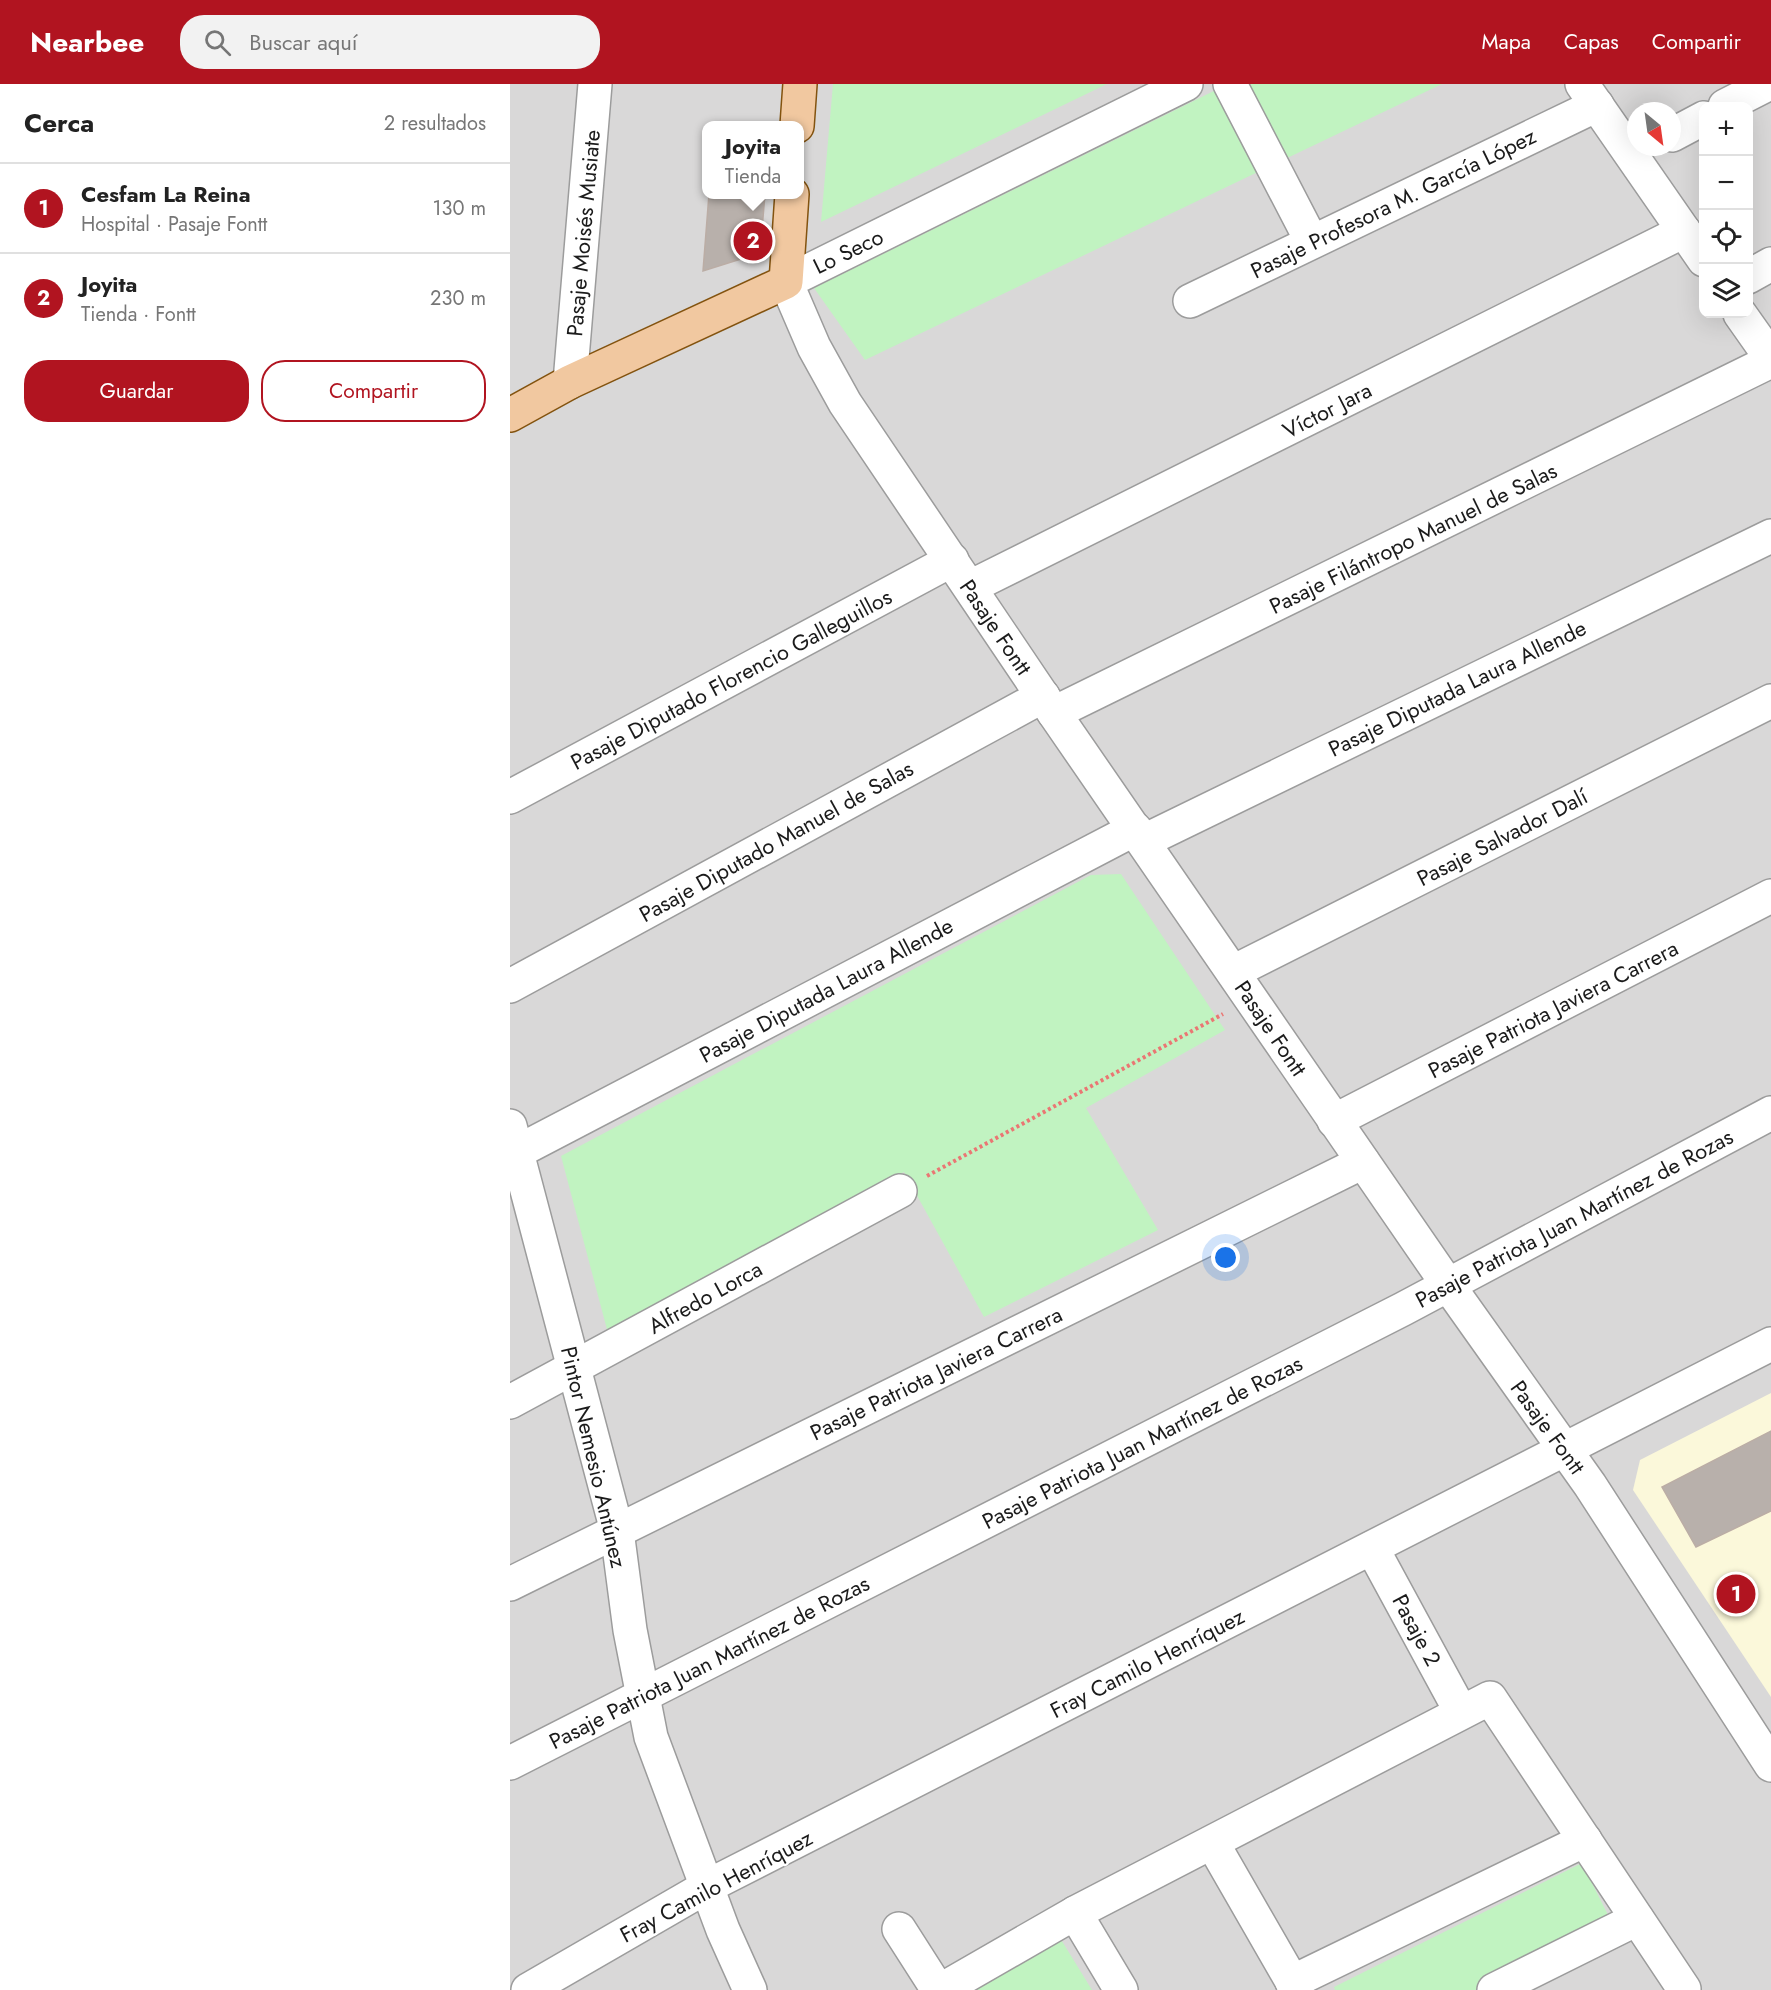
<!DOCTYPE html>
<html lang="es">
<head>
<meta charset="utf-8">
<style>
  body { margin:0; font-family:Jost,sans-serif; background:#f2f2f2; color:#222 }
  .controls { position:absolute; right:18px; top:18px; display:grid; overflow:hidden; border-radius:12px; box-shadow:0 6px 24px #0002 }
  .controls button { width:54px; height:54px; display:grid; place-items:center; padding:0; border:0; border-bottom:2px solid #e0e0e0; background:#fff; color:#222; font:30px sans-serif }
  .compass { position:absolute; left:1117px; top:18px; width:54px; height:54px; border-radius:50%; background:#fff; box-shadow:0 6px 24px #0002; rotate:151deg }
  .you { position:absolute; left:716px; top:1174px; width:21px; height:21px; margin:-15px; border:4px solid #fff; border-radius:50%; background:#1a73e8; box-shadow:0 0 0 9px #1a73e833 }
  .badge { display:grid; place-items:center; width:39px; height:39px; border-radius:50%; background:#b11420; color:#fff; font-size:20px; font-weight:700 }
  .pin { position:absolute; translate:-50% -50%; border:3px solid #fff; box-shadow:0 2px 6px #0006 }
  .popup { position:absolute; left:192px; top:37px; width:102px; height:78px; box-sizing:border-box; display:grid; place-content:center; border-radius:12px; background:#fff; filter:drop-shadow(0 2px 4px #0005); font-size:20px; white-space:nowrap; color:#767676 }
  .popup b { font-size:22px; color:#222 }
  .popup::after { content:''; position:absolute; left:50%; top:100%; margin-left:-12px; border:12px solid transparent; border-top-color:#fff }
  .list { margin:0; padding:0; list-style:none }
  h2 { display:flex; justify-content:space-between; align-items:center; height:78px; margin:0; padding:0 24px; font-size:26px }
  h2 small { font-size:20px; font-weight:400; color:#767676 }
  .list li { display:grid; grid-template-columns:39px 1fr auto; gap:18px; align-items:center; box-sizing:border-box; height:90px; padding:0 24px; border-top:2px solid #e0e0e0 }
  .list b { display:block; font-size:22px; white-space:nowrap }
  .list p { margin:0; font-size:20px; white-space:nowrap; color:#767676 }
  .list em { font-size:20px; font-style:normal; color:#767676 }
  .actions { display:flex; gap:12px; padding:18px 24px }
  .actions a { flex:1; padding:14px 0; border:2px solid #b11420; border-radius:24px; text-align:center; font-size:21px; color:#b11420 }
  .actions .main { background:#b11420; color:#fff }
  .icon { flex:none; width:33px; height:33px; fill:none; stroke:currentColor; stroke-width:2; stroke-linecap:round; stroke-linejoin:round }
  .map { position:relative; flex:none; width:1261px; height:1906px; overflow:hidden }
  header { display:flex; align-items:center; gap:36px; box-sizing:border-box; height:84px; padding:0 30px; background:#b11420; color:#fff }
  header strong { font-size:28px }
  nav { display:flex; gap:33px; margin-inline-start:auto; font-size:21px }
  .search { width:420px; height:54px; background:#f2f2f2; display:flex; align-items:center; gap:15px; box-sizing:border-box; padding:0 21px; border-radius:24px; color:#767676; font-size:22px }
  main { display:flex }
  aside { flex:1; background:#fff }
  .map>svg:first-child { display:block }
  .residential { fill:#d9d8d8; fill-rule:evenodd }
  .education { fill:#fbf8da }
  .park { fill:#c1f3c1 }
  .building { fill:#b8b0ab; stroke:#bbada5; stroke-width:1.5 }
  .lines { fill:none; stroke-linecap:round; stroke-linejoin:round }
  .minor-casing { stroke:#9c9c9c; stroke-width:36 }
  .major-casing { stroke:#83530f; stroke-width:36 }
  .path { stroke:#ea7673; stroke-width:4; stroke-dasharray:3 3; stroke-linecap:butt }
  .minor { stroke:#fff; stroke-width:33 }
  .major { stroke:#f1c8a0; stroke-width:33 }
  .labels { text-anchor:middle; stroke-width:4.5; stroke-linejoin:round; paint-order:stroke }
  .street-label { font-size:22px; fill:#1b1b1b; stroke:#fff }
</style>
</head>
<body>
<header>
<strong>Nearbee</strong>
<div class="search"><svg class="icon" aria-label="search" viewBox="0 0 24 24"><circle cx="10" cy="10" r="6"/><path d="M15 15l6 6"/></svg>Buscar aquí</div>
<nav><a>Mapa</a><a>Capas</a><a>Compartir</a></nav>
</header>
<main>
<aside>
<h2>Cerca<small>2 resultados</small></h2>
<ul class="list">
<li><span class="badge">1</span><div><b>Cesfam La Reina</b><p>Hospital · Pasaje Fontt</p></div><em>130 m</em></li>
<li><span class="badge">2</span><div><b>Joyita</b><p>Tienda · Fontt</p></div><em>230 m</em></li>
</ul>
<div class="actions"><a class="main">Guardar</a><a>Compartir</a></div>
</aside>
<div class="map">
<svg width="1261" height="1906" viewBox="0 0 1261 1906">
  <rect width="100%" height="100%" fill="#ebe7e1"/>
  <path class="residential" d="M0,0H1261V1906H0ZM1194,22H1238V230H1194ZM1126,27H1162V63H1126ZM196,42H290V110H196Z"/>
  <polygon class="education" points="1261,1309 1261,1613 1123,1406 1130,1376"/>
  <g class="park">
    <polygon points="323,0 597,0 311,138"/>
    <polygon points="718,0 932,0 355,276 304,204"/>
    <polygon points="611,790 715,946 576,1024 648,1146 474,1233 394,1088 99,1253 51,1072 581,791"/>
    <polygon points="1072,1779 1102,1839 967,1906 825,1906 824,1903"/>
    <polygon points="547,1849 582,1906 457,1906"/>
  </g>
  <g class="building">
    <polygon points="199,110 255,110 250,169 193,187"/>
    <polygon points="1261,1347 1261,1427 1186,1463 1152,1403"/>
  </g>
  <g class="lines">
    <g class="minor-casing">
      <g id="minor">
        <polyline points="676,0 276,198 304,263 335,319 544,629 938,1201 1080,1401 1261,1681"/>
        <polyline points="720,0 801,156"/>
        <polyline points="1072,0 1194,176"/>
        <polyline points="1215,22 1258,0"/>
        <polyline points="1162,51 1194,34"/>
        <polyline points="1238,193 1261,180"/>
        <polyline points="680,217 1087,21"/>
        <polyline points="1230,230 1261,274"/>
        <polyline points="60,298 85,0"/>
        <polyline points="460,503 1174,147"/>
        <polyline points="544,629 1261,277"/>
        <polyline points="0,713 442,476"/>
        <polyline points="634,757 1261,452"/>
        <polyline points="723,888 1261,617"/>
        <polyline points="0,902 533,612"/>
        <polyline points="824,1037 1261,812"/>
        <polyline points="0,1042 107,1447 120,1546 141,1653 213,1846 240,1906"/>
        <polyline points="7,1068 625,745"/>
        <polyline points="0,1318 390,1107"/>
        <polyline points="862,1464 951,1628"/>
        <polyline points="0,1500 853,1078"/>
        <polyline points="0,1679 893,1225 1261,1029"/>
        <polyline points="703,1760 787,1906"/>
        <polyline points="565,1829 611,1906"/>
        <polyline points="389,1845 428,1906"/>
        <polyline points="782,1898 1075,1756"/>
        <polyline points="18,1906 198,1802 1261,1260"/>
        <polyline points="431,1906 565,1829 980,1614 1174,1905"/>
        <polyline points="984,1906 1127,1835"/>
      </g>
    </g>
    <g class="major-casing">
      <g id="major">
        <polyline points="287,42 290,0"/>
        <polyline points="0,331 60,298 276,198 282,110"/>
      </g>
    </g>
    <polyline class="path" points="417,1092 713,930"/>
    <use href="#minor" class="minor"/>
    <use href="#major" class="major"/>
  </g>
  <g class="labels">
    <g class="street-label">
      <text transform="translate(883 119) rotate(-26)" y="8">Pasaje Profesora M. García López</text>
      <text transform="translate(73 149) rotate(-85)" y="8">Pasaje Moisés Musiate</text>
      <text transform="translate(338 167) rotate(-26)" y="8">Lo Seco</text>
      <text transform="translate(817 326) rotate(-27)" y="8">Víctor Jara</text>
      <text transform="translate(903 454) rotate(-26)" y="8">Pasaje Filántropo Manuel de Salas</text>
      <text transform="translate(486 543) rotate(56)" y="8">Pasaje Fontt</text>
      <text transform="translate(221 595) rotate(-28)" y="8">Pasaje Diputado Florencio Galleguillos</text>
      <text transform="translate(947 604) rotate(-26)" y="8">Pasaje Diputada Laura Allende</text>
      <text transform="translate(992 753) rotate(-27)" y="8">Pasaje Salvador Dalí</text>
      <text transform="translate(266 757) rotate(-29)" y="8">Pasaje Diputado Manuel de Salas</text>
      <text transform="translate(316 906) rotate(-28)" y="8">Pasaje Diputada Laura Allende</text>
      <text transform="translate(1043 925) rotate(-27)" y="8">Pasaje Patriota Javiera Carrera</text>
      <text transform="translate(761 944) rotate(56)" y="8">Pasaje Fontt</text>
      <text transform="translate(1064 1134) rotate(-28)" y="8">Pasaje Patriota Juan Martínez de Rozas</text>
      <text transform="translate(195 1213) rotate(-29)" y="8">Alfredo Lorca</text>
      <text transform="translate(426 1289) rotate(-26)" y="8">Pasaje Patriota Javiera Carrera</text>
      <text transform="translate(1038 1343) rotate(54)" y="8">Pasaje Fontt</text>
      <text transform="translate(632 1358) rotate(-27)" y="8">Pasaje Patriota Juan Martínez de Rozas</text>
      <text transform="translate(84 1373) rotate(77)" y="8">Pintor Nemesio Antúnez</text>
      <text transform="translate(907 1546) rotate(62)" y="8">Pasaje 2</text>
      <text transform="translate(199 1578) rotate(-27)" y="8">Pasaje Patriota Juan Martínez de Rozas</text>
      <text transform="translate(637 1579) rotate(-27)" y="8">Fray Camilo Henríquez</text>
      <text transform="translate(206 1802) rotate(-28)" y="8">Fray Camilo Henríquez</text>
    </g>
  </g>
</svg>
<div class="controls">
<button>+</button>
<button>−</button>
<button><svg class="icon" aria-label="locate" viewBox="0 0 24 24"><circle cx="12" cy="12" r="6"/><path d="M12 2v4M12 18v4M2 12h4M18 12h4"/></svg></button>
<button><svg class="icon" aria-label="layers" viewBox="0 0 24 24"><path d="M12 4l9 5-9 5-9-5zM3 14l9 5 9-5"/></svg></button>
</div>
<svg class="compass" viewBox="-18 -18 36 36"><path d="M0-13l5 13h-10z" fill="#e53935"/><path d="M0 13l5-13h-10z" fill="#767676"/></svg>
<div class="you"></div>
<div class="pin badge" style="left:1226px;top:1510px">1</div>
<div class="pin badge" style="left:243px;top:157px">2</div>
<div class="popup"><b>Joyita</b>Tienda</div>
</div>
</main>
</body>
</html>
